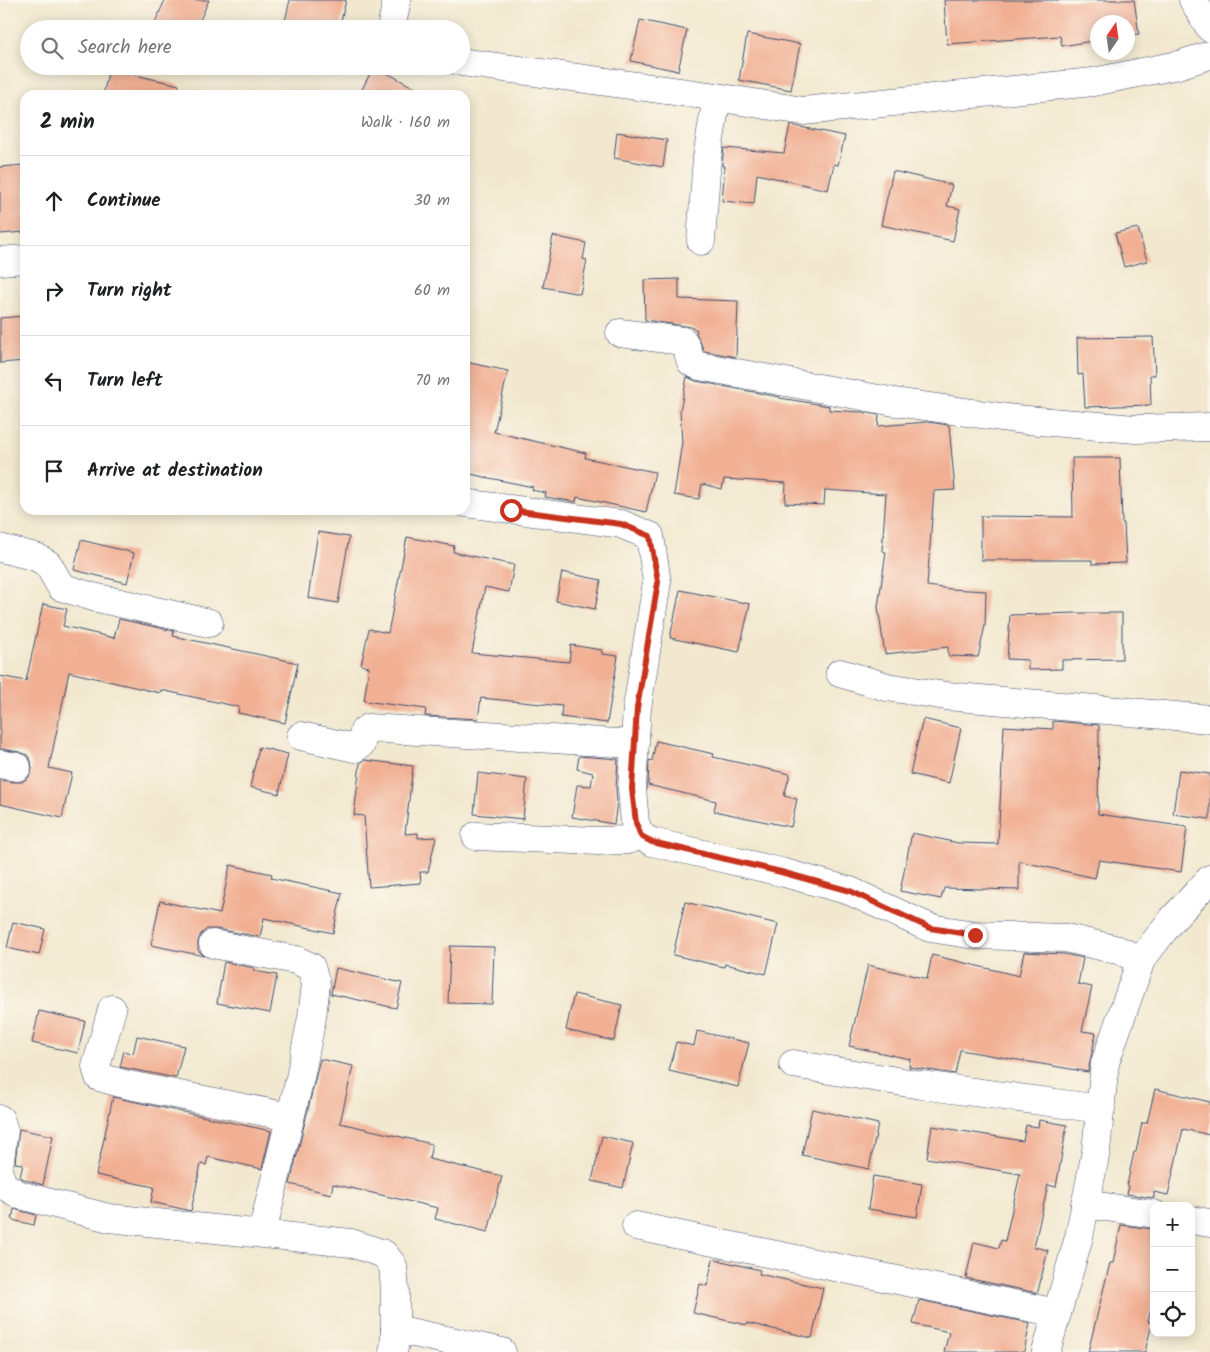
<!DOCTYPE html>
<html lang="en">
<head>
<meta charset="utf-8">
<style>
  body { margin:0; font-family:Kalam,sans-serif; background:#f6f6f6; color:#202124 }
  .controls { position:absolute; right:15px; bottom:15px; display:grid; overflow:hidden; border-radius:10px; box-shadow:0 2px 12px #0003 }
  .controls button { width:45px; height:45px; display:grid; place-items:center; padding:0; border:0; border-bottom:1px solid #e0e0e0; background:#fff; color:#202124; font:25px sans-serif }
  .compass { position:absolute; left:1090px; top:15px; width:45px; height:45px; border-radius:50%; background:#fff; box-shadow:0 2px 12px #0003; rotate:13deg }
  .stop { position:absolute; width:15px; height:15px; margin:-11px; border:4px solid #c8321e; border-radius:50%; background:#fff }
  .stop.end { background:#c8321e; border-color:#fff; box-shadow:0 1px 5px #0008 }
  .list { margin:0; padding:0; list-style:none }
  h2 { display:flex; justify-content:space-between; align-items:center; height:65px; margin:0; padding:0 20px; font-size:21px }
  h2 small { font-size:16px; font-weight:400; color:#757577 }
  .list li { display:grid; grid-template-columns:32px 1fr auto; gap:15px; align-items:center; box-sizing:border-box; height:90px; padding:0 20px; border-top:1px solid #e0e0e0 }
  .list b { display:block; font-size:19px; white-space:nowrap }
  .list em { font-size:16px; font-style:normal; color:#757577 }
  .icon { flex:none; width:28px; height:28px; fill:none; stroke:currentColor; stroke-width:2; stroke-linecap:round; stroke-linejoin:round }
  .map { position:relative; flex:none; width:1210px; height:1352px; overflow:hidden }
  .search { position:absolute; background:#fff; box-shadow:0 2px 12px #0003; left:20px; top:20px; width:450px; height:55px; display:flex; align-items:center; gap:12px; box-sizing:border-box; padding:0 18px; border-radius:28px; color:#757577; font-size:19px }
  .panel { position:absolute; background:#fff; box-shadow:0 2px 12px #0003; left:20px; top:90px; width:450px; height:425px; border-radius:15px }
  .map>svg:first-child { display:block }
  .building { fill:#f1af93 }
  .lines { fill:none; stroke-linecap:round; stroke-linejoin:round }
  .minor-casing { stroke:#3b4b6f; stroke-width:29 }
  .minor { stroke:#fff; stroke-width:28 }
  .route { stroke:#c8321e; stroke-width:6 }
</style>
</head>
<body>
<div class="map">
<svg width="1210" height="1352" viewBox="0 0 1210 1352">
  <rect width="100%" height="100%" fill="#fbf7ec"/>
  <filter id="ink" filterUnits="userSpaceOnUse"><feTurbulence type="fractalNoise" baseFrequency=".02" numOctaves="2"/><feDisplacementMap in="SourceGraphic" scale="10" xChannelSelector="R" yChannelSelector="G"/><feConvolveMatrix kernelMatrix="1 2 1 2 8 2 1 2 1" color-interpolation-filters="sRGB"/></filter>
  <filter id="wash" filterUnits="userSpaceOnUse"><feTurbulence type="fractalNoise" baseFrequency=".0096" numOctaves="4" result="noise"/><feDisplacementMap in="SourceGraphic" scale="20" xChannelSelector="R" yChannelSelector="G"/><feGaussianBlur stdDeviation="1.12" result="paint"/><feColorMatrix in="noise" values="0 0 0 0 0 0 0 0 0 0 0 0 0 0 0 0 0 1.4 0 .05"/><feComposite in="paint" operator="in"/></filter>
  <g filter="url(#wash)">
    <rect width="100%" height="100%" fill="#f2e8cf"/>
    <g id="blocks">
      <g class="building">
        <polygon points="165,0 209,0 196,29 152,29"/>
        <polygon points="290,0 346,0 339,29 283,29"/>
        <polygon points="944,0 1134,0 1139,34 1128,35 1128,22 1098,22 1098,40 1062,46 1060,36 947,44"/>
        <polygon points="640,20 687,30 678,71 631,61"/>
        <polygon points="747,34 800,44 791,90 739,80"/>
        <polygon points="374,66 428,95 359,95"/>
        <polygon points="109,69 179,85 177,95 103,95"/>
        <polygon points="790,125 845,136 838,165 834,164 828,190 757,174 754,204 722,201 725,166 722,166 724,148 784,153"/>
        <polygon points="617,132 667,140 663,167 614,158"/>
        <polygon points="25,165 25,232 0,234 0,167"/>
        <polygon points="893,171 952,185 947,206 960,209 953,241 881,225"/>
        <polygon points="1138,228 1147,261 1124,267 1115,233"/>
        <polygon points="553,236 586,243 583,259 587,260 580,294 543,287"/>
        <polygon points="679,279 679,299 738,301 736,357 704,351 696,333 697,330 691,327 645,320 644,280"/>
        <polygon points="25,316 25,361 0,363 0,318"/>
        <polygon points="1153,337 1155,375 1150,375 1151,405 1085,407 1083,374 1078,375 1077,338"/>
        <polygon points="465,362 508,371 494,432 586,453 585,458 655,472 646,512 577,497 576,502 545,497 546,493 532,490 533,487 465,473"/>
        <polygon points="687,377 696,381 780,397 780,398 829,406 829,410 862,412 879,415 878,426 927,422 949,425 955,490 934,491 927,586 951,589 986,591 985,626 978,657 948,656 948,647 885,654 878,607 886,552 882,551 886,494 825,490 824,505 785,503 786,483 724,479 722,489 702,484 699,499 674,495 682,442 680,411"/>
        <polygon points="1072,458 1120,458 1122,523 1124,523 1126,563 1092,564 1092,560 981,560 981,516 1073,517"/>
        <polygon points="318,532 349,537 338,603 308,598"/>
        <polygon points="407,537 454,546 453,552 514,565 509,592 485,587 472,653 569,662 571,645 602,650 602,654 618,656 607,723 561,717 562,706 481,698 478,719 425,716 426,709 364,701 369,667 361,665 369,629 388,633"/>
        <polygon points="81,540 134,553 127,583 74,570"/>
        <polygon points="562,572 601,580 595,609 556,601"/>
        <polygon points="680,590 750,604 739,652 670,638"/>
        <polygon points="43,604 67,609 63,626 114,638 119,619 174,631 173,636 298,663 285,723 238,713 239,707 161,690 160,693 69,672 49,768 72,773 62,818 0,804 0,780 14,782 22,782 29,777 32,769 31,761 27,755 20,752 0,749 0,676 26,681"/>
        <polygon points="1077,613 1122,613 1122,659 1062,660 1062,669 1028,670 1028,660 1007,659 1010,615"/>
        <polygon points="923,719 961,728 949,783 910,774"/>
        <polygon points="1053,721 1099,725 1098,814 1187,827 1181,872 1099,860 1095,878 1019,861 1019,890 944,888 941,899 900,891 912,833 958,843 998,844 1004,726 1053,729"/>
        <polygon points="656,741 714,754 713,757 790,774 784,796 797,799 791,827 714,811 716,801 648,785 649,760 652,761"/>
        <polygon points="259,747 288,754 279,794 250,787"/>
        <polygon points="579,756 618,759 616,788 617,802 614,824 572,817 577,785 591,786 593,773 577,769"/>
        <polygon points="365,760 413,766 405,834 418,833 418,838 436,837 428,872 420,872 421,883 369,887 364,816 354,815 360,763"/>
        <polygon points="1179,770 1210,774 1210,819 1173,814"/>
        <polygon points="478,773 527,779 523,819 474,814"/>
        <polygon points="230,865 272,874 271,878 342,893 333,933 264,918 260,937 216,929 207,929 201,934 198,942 198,950 204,956 151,945 160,901 220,914"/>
        <polygon points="685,902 778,924 766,974 725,964 724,967 673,955"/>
        <polygon points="13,922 45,929 39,955 7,948"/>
        <polygon points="450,946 494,947 492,1004 448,1003"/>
        <polygon points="1024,952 1064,954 1083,958 1078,984 1092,987 1082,1031 1096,1033 1088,1072 960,1050 955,1074 909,1067 910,1059 849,1046 868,965 927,979 932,955 1019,976"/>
        <polygon points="224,962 254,968 254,971 277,975 270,1013 217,1003"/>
        <polygon points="336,968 402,983 396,1008 331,994"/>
        <polygon points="574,994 622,1005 614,1041 566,1030"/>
        <polygon points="39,1011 85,1021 78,1053 32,1043"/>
        <polygon points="697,1031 749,1043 738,1087 669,1071 676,1042 694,1046"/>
        <polygon points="137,1036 184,1046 176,1078 120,1067 124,1051 133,1054"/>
        <polygon points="320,1059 353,1066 340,1123 432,1144 429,1159 502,1176 488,1232 435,1219 438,1208 333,1184 331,1194 290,1184"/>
        <polygon points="1155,1089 1210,1102 1210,1135 1183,1129 1168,1195 1154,1192 1154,1198 1127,1194 1129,1186 1127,1185 1134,1152 1136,1152 1142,1123 1147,1123"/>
        <polygon points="113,1097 271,1131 262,1169 208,1157 206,1165 201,1164 191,1211 151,1202 154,1187 96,1175"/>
        <polygon points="812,1109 878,1124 869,1169 802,1155"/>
        <polygon points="1039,1120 1067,1125 1056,1187 1048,1185 1034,1247 1048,1250 1038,1291 1037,1293 966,1278 974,1242 999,1248 1001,1240 1005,1241 1020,1174 927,1158 932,1126 1023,1141 1026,1125 1038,1127"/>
        <polygon points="19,1129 53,1136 43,1185 26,1180 20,1177 23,1164 15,1163"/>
        <polygon points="602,1136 633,1143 623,1188 592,1181"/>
        <polygon points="873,1176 922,1184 917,1217 868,1209"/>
        <polygon points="14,1209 36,1215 34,1225 12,1220"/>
        <polygon points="1121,1225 1154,1229 1154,1295 1148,1322 1152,1323 1145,1352 1088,1352 1110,1263 1113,1263"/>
        <polygon points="713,1259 760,1270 759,1274 823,1288 812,1338 747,1323 747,1325 693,1313 700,1284 707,1286"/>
        <polygon points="919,1300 1030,1323 1024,1352 944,1352 949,1332 913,1324"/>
      </g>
    </g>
  </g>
  <g filter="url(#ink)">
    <use href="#blocks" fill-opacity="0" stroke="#3b4b6f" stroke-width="1"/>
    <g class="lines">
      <g class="minor-casing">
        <g id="minor">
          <polyline points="1193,0 1210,28"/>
          <polyline points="391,29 397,0"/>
          <polyline points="461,62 710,96 803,111 1093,82 1178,65 1210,55"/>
          <polyline points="701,241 707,157 717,97"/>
          <polyline points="0,261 25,259"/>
          <path d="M620,333L683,341C688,347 688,355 691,362L699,366L895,402L1015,419L1135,429L1210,427"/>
          <polyline points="465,503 621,524 650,536 657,582 637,708 632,789 635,823 641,836 652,842 781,872 850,891 930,928 975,935 1066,938 1118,950 1141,960"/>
          <polyline points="0,548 36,557 48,564 61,587 93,597 209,623"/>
          <polyline points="840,673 887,687 946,696 1210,719"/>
          <polyline points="301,736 355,748 361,744 364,731 368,728 635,744"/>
          <polyline points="0,764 17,767"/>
          <polyline points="476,836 598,841 627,840 641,836"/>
          <polyline points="213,944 296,960 311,967 316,984 312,1017 300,1078 262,1233"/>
          <polyline points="112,1009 96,1067 99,1077 124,1084 290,1117"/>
          <polyline points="793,1064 921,1085 1101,1109"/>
          <polyline points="0,1119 4,1131 0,1160"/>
          <polyline points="0,1176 3,1185 20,1195 109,1218 351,1243 384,1254 393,1266 395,1291 395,1342 393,1352"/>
          <polyline points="1085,1204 1154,1214"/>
          <polyline points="1191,1220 1210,1223"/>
          <polyline points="636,1226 1057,1313"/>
          <polyline points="395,1329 502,1352"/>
          <polyline points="1046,1352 1079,1237 1096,1151 1105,1063 1141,960 1170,922 1210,879"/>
        </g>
      </g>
      <use href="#minor" class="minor"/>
    </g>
  </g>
  <g class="lines" filter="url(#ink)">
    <polyline class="route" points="511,510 621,524 650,536 658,582 637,708 632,789 636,823 641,836 652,842 781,872 850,891 930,928 975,935"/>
  </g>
</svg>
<div class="controls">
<button>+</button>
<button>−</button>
<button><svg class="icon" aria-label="locate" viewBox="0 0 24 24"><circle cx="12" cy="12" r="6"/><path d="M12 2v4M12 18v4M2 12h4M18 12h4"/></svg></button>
</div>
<svg class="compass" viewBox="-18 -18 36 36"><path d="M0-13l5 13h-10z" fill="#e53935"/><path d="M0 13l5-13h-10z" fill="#757577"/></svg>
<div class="stop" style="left:511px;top:510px"></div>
<div class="stop end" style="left:975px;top:935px"></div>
<div class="search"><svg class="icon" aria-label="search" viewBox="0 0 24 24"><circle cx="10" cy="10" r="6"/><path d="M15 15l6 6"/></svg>Search here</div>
<section class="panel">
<h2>2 min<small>Walk · 160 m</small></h2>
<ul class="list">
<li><svg class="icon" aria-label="ahead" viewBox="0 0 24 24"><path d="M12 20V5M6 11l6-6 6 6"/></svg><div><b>Continue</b></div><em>30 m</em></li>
<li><svg class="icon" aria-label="right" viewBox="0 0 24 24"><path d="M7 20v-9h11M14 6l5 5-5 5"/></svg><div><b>Turn right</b></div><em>60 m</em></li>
<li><svg class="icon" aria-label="left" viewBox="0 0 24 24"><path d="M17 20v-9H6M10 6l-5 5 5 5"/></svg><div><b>Turn left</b></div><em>70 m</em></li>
<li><svg class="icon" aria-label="arrive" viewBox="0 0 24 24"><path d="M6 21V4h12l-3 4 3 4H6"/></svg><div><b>Arrive at destination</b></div></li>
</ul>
</section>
</div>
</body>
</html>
